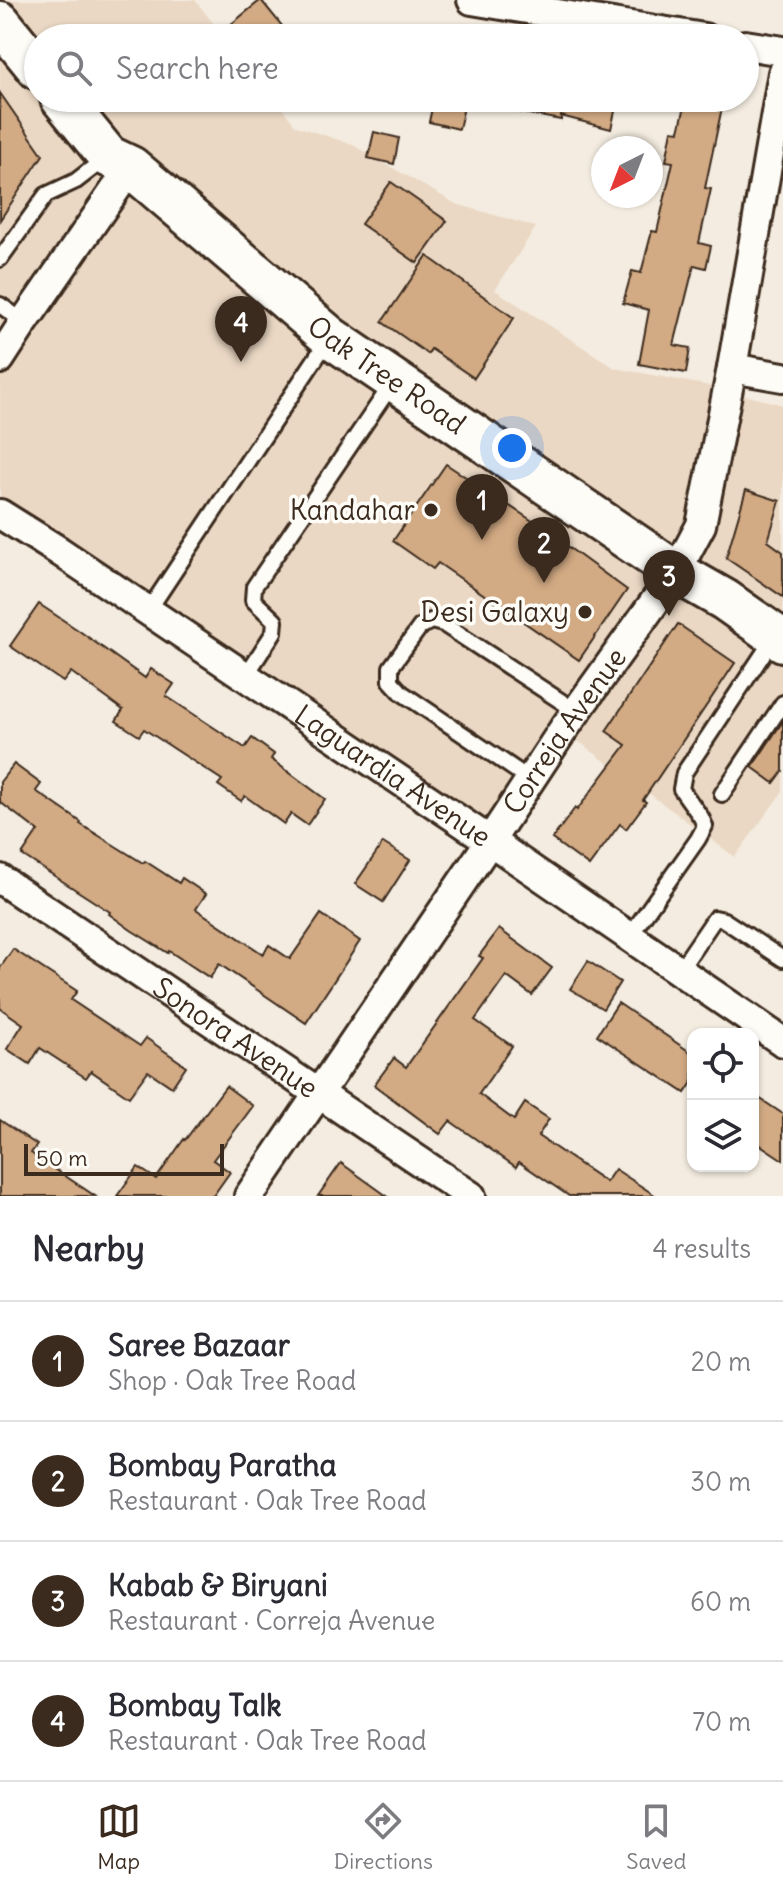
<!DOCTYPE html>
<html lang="en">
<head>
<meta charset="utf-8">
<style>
  body { margin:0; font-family:Delius,sans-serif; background:#f7f7f7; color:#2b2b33 }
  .controls { position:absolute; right:24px; bottom:24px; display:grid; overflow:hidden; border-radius:16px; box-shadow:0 2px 6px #0004 }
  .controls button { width:72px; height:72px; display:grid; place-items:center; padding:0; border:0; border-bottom:2px solid #e1e1e2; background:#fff; color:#2b2b33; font:40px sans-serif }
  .compass { position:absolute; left:591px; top:136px; width:72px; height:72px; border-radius:50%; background:#fff; box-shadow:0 2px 6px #0004; rotate:222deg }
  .scale { position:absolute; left:24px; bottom:20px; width:200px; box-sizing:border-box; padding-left:8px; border:4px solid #3b2a1e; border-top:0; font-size:22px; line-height:28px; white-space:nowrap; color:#3b2a1e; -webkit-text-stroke:6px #fdfcf7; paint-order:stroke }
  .you { position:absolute; left:512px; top:448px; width:28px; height:28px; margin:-20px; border:6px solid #fff; border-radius:50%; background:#1a73e8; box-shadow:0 0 0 12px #1a73e833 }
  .badge { display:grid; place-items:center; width:52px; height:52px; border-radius:50%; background:#3b2a1e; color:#fff; font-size:26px; font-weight:700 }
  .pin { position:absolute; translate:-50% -66px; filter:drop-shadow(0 2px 4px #0008) }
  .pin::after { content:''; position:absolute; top:42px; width:28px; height:24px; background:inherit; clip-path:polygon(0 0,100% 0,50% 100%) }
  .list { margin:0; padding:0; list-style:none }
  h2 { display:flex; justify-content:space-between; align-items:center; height:104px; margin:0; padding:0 32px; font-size:34px }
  h2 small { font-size:26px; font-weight:400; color:#7c7c81 }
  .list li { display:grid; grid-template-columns:52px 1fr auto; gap:24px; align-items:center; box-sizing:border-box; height:120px; padding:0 32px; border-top:2px solid #e1e1e2 }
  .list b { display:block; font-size:30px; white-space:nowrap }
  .list p { margin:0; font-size:26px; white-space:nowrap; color:#7c7c81 }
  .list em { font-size:26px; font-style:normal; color:#7c7c81 }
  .icon { flex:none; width:44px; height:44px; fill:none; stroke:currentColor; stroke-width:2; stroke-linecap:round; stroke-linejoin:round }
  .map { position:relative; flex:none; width:783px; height:1196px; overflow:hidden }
  .search { position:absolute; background:#fff; box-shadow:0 2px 6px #0004; left:24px; right:24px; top:24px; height:88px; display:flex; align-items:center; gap:20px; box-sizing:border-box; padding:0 28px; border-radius:44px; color:#7c7c81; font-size:30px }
  .sheet { height:584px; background:#fff }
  nav { display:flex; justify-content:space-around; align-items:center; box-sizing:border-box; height:112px; border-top:2px solid #e1e1e2; background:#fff; font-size:22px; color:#7c7c81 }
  nav a { display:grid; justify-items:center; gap:4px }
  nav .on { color:#3b2a1e }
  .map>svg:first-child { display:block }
  .built { fill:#ead8c4 }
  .building { fill:#d2aa84; stroke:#3b2a1e; stroke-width:2 }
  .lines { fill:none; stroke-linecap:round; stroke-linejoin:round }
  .lane-casing { stroke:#3b2a1e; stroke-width:20 }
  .street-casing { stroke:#3b2a1e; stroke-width:34 }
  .secondary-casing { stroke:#3b2a1e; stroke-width:46 }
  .lane { stroke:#fdfcf7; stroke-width:14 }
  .street { stroke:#fdfcf7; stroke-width:28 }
  .secondary { stroke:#fdfcf7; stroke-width:40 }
  .poi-dot { fill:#3b2a1e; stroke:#fdfcf7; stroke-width:3 }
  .labels { text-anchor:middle; stroke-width:7; stroke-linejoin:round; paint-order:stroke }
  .street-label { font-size:28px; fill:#3b2a1e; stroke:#fdfcf7 }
  .poi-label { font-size:28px; fill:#3b2a1e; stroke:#fdfcf7; text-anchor:end }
</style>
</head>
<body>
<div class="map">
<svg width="783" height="1196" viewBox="0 0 783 1196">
  <rect width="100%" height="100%" fill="#f4ece0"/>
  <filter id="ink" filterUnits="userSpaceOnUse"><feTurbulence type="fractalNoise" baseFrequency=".0125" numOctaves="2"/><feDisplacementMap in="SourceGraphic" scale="16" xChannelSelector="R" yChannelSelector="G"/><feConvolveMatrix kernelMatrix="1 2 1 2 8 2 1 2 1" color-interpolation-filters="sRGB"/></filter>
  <g filter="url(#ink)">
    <polygon class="built" points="0,0 195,0 225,38 38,38 38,98 274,98 296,126 351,144 456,204 536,227 495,290 615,368 705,385 783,405 783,791 735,857 563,730 490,841 0,514"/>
    <g class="building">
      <polygon points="261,0 283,27 270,38 214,38"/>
      <polygon points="0,93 43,155 0,220"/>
      <polygon points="434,98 466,98 459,129 429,122"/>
      <polygon points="503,98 618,98 611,129 561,116 561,120 502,109"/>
      <polygon points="687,98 724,98 705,188 711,189 699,243 711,246 706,268 694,265 674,345 690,348 686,373 639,364 649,310 623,303 632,271 641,273 652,231 657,232 673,162 666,161 672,130 679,131"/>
      <polygon points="374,132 399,138 394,164 368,158"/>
      <polygon points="391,182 447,221 417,263 361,224"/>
      <polygon points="427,256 514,318 474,378 431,349 428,354 382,322"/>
      <polygon points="446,464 534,522 627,590 579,660 438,563 433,569 393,541"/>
      <polygon points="746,490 780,501 768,541 783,552 783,597 726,558"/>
      <polygon points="39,604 78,630 145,678 151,669 174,684 166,696 245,748 252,738 274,754 271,759 325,799 307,825 291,814 284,824 245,796 241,801 218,785 222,780 144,729 139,736 116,721 123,710 71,672 63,682 10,646"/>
      <polygon points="678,624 735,663 643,800 646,802 626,829 620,824 589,866 552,839 575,808 577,810 626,745 606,731"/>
      <polygon points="783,721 783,771 774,783 752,767"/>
      <polygon points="14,764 41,784 36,791 81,822 80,824 143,863 145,861 179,883 182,878 206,894 196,909 263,954 269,945 290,959 321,914 360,941 306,1023 219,964 210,978 169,951 168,953 131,930 109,914 110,912 22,855 38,831 0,802 0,782"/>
      <polygon points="383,843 410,860 383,902 355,884"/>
      <polygon points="499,929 552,968 532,995 506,976 475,1020 512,1046 479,1094 514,1120 525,1103 549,1119 538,1136 606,1182 615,1169 656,1196 569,1196 519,1162 516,1167 450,1121 440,1134 374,1085 394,1058 406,1067 483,958 479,956"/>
      <polygon points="13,949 77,991 71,1000 140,1046 146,1038 186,1066 172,1087 148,1071 129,1097 91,1071 86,1078 40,1048 30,1064 7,1049 23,1024 0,1008 0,968"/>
      <polygon points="588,961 620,982 603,1009 570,989"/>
      <polygon points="618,1003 693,1054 693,1081 685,1093 597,1035"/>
      <polygon points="226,1086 253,1106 213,1160 230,1172 213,1196 117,1196 138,1167 156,1179 184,1139 185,1140"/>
      <polygon points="753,1094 783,1114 783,1160 753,1140"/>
      <polygon points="0,1120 37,1145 31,1153 95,1196 0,1196"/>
      <polygon points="341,1163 387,1196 318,1196"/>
    </g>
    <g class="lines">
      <g class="lane-casing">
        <g id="lane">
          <polyline points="0,259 46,195 76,181 107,157"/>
          <polyline points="0,305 24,322"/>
          <polyline points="148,611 328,340"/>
          <polyline points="245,677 274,632 275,621 253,600 254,587 392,384"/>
          <polyline points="529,779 402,693 391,681 391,667 420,627 431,621 443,624 576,711"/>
          <polyline points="722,794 783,703"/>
          <polyline points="629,937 698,839 705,826 701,817 681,789 684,773 775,636"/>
          <polyline points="679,971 715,918 724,920 783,959"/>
        </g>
      </g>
      <g class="street-casing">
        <g id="street">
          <polyline points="472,0 704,38"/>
          <polyline points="745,45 783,51"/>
          <polyline points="0,359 24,322 131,167"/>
          <polyline points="732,368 783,377"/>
          <path id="s1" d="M0,514L59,551L490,841L783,1042"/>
          <path id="s2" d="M0,879L471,1196"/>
          <path id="s3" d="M249,1196L490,841L563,730L676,572L701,525L732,368L783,73"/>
        </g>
      </g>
      <g class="secondary-casing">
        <g id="secondary">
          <polyline points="0,22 38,69"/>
          <path id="s4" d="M61,98L108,156L131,167L330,337L676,572L725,600L783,641"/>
        </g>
      </g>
      <use href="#lane" class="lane"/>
      <use href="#street" class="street"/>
      <use href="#secondary" class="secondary"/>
    </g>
  </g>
  <g class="poi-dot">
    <circle cx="431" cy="510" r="8"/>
    <circle cx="585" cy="612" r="8"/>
  </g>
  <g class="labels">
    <g class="street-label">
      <text dy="10" stroke="none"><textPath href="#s4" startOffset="430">Oak Tree Road</textPath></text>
      <text dy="10" stroke="none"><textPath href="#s3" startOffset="562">Correja Avenue</textPath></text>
      <text dy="10" stroke="none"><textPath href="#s1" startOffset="472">Laguardia Avenue</textPath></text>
      <text dy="10" stroke="none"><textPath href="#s2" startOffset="284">Sonora Avenue</textPath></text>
    </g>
    <g class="poi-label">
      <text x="415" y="520">Kandahar</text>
      <text x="569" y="622">Desi Galaxy</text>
    </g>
  </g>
</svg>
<div class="controls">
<button><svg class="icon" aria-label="locate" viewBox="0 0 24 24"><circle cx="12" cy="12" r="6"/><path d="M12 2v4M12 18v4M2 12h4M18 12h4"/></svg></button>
<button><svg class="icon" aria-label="layers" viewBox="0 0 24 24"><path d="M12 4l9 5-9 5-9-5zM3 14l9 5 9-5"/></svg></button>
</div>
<svg class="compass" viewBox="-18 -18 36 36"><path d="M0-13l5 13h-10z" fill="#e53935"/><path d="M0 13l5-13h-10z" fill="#7c7c81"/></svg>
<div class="scale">50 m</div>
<div class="you"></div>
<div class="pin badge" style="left:482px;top:540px">1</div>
<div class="pin badge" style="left:544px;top:583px">2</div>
<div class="pin badge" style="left:669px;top:616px">3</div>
<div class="pin badge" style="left:241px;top:362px">4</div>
<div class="search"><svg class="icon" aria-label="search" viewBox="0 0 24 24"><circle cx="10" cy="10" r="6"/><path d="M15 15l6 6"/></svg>Search here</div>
</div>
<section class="sheet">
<h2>Nearby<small>4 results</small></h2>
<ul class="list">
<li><span class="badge">1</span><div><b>Saree Bazaar</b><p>Shop · Oak Tree Road</p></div><em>20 m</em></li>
<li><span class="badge">2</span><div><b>Bombay Paratha</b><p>Restaurant · Oak Tree Road</p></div><em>30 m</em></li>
<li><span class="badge">3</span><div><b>Kabab &amp; Biryani</b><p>Restaurant · Correja Avenue</p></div><em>60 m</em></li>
<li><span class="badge">4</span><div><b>Bombay Talk</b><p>Restaurant · Oak Tree Road</p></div><em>70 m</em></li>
</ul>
</section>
<nav>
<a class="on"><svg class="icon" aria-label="map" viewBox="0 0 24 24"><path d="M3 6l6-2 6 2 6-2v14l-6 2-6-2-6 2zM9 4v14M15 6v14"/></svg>Map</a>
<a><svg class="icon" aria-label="directions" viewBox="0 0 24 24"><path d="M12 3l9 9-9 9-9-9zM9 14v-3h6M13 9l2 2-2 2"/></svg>Directions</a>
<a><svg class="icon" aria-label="saved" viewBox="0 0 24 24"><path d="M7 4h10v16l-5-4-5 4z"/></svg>Saved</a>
</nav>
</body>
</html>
